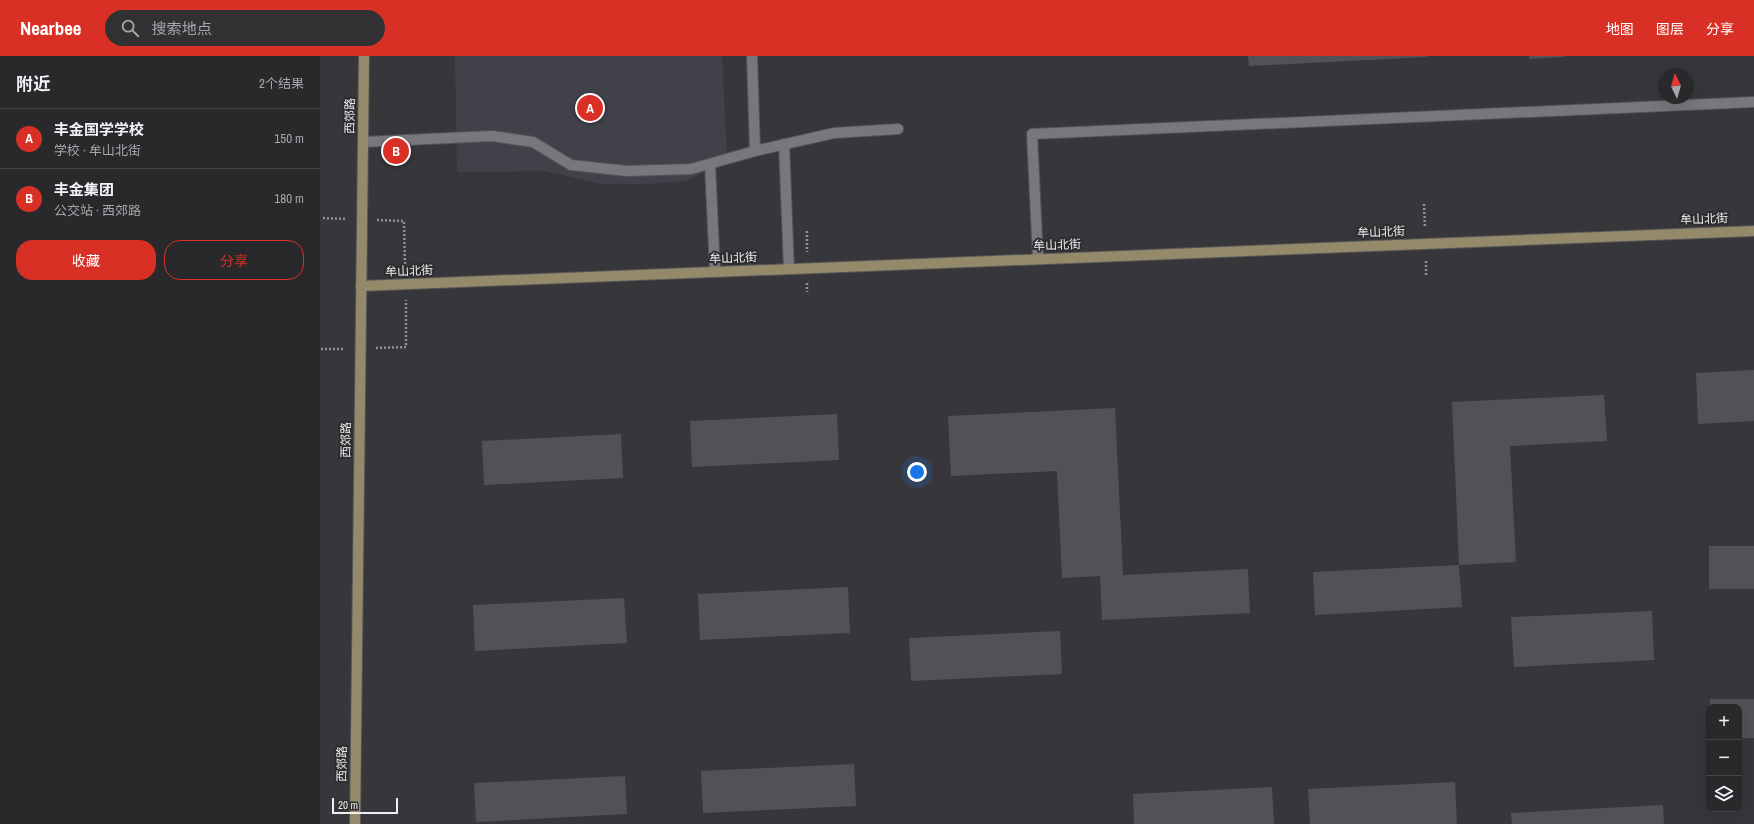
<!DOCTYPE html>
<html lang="zh">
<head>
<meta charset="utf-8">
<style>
  body { margin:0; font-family:"Archivo Narrow","Noto Sans SC",sans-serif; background:#313134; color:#f1f3f6 }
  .controls { position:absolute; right:12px; bottom:12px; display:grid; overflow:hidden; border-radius:8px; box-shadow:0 4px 16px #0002 }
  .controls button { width:36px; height:36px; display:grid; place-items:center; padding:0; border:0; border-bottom:1px solid #454548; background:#29292c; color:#f1f3f6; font:20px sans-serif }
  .compass { position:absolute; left:1338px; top:12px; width:36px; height:36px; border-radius:50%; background:#29292c; box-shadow:0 4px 16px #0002; rotate:355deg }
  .scale { position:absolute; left:12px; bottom:10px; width:66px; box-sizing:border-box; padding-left:4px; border:2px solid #eeeef0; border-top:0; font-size:11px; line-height:14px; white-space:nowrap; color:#eeeef0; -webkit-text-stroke:3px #2d2d30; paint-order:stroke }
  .you { position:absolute; left:597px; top:416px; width:14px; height:14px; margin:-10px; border:3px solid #fff; border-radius:50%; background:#1a73e8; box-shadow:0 0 0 6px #1a73e833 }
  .badge { display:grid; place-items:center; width:26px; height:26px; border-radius:50%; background:#d93025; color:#fff; font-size:13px; font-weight:700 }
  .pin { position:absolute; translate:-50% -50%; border:2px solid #fff; box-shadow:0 1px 4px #0006 }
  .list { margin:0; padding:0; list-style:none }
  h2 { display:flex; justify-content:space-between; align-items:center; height:52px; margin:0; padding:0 16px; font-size:17px }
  h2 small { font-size:13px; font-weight:400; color:#a5a6a9 }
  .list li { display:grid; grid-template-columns:26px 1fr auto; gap:12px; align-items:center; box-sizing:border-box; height:60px; padding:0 16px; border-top:1px solid #454548 }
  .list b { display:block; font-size:15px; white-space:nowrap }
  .list p { margin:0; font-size:13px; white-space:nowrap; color:#a5a6a9 }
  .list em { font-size:13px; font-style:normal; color:#a5a6a9 }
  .actions { display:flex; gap:8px; padding:12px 16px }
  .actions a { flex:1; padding:9px 0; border:1px solid #d93025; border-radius:16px; text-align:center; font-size:14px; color:#d93025 }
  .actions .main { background:#d93025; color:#fff }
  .icon { flex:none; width:22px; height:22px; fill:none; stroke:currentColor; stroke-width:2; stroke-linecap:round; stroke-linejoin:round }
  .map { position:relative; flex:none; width:1434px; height:768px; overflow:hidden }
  header { display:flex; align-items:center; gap:24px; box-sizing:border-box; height:56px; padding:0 20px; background:#d93025; color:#fff }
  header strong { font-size:19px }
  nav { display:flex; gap:22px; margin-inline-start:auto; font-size:14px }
  .search { width:280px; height:36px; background:#313134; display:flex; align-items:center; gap:10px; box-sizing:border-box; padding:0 14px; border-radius:22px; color:#a5a6a9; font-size:15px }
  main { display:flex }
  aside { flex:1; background:#29292c }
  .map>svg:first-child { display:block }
  .built { fill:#41414a }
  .building { fill:#525256 }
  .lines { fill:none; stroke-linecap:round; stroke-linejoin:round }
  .lane-casing { stroke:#555558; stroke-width:12 }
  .secondary-casing { stroke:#555558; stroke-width:12 }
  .path { stroke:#929295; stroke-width:2.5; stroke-dasharray:2 2; stroke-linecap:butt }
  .lane { stroke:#78787c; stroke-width:10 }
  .secondary { stroke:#948a6a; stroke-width:10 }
  .labels { text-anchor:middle; stroke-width:4; stroke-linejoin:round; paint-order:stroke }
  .street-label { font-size:12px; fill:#eeeef0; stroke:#2d2d30 }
</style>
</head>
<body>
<header>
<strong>Nearbee</strong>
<div class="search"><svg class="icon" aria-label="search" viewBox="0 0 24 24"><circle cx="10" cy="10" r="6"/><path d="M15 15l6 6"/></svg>搜索地点</div>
<nav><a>地图</a><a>图层</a><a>分享</a></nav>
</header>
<main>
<aside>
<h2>附近<small>2个结果</small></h2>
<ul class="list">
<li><span class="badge">A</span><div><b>丰金国学学校</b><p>学校 · 牟山北街</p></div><em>150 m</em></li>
<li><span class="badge">B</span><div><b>丰金集团</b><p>公交站 · 西郊路</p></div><em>180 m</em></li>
</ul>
<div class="actions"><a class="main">收藏</a><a>分享</a></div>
</aside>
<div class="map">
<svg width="1434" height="768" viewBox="0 0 1434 768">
  <rect width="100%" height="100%" fill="#37373b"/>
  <polygon class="built" points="135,0 402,0 407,103 366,125 331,128 281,128 225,115 137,116"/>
  <g class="building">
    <polygon points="928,0 1107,0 1107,1 929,10"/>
    <polygon points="1209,0 1245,0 1245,1 1209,3"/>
    <polygon points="1434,314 1434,365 1378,368 1376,317"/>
    <polygon points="1284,339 1287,385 1190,390 1196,506 1139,509 1132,346"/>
    <polygon points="795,352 803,519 928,513 930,557 782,564 780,520 742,522 737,415 631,420 628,360"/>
    <polygon points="517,358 519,404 372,411 370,365"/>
    <polygon points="301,378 303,422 164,429 162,385"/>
    <rect x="1389" y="490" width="45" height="43"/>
    <polygon points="1139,509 1142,551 995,559 993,516"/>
    <polygon points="528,531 530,577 380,584 378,538"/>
    <polygon points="304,542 307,587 155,595 153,549"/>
    <polygon points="1332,555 1334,604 1194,611 1191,561"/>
    <polygon points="740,575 742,618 591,625 589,582"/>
    <polygon points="1390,643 1434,643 1434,682 1419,682 1419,651 1390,651"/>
    <polygon points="534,708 536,750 383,757 381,715"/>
    <polygon points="305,720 307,758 156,766 154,727"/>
    <polygon points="1135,726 1137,768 990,768 988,733"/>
    <polygon points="952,731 954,768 814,768 813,738"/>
    <polygon points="1343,749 1344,768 1192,768 1191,757"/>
  </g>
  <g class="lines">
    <g class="lane-casing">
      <g id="lane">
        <polyline points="432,0 435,95"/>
        <polyline points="43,86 172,80 213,86 251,109 307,115 371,113 435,95 514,77 578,73"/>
        <polyline points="464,88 469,213"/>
        <polyline points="390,108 395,216"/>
        <polyline points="718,203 712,78 1434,46"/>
      </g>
    </g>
    <g class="secondary-casing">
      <g id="secondary">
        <polyline points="41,230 1434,175"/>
        <polyline points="35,768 44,0"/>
      </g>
    </g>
    <g class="path">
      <polyline points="1104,148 1105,172"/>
      <polyline points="3,162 27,163"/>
      <polyline points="57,164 84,165 85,213"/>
      <polyline points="487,175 487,196"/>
      <polyline points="1106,205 1106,220"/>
      <polyline points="487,227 487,236"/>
      <polyline points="56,292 86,291 86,244"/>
      <polyline points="1,293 25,293"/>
    </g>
    <use href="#lane" class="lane"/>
    <use href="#secondary" class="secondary"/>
  </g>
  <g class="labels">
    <g class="street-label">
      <text transform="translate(30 60) rotate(-89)" y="4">西郊路</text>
      <text transform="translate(1384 163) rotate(-2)" y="4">牟山北街</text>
      <text transform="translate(1061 176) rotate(-2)" y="4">牟山北街</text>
      <text transform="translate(737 189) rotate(-2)" y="4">牟山北街</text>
      <text transform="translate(413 202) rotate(-2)" y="4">牟山北街</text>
      <text transform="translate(89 215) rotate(-2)" y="4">牟山北街</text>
      <text transform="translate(26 384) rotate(-89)" y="4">西郊路</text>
      <text transform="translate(22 708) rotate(-89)" y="4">西郊路</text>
    </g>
  </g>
</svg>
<div class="controls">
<button>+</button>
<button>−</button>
<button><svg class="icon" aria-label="layers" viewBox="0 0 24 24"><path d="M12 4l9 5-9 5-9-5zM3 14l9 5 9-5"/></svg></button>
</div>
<svg class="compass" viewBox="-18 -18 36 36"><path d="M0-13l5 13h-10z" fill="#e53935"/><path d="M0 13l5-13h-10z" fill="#a5a6a9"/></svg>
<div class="scale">20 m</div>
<div class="you"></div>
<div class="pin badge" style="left:270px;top:52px">A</div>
<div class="pin badge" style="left:76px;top:95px">B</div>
</div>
</main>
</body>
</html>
